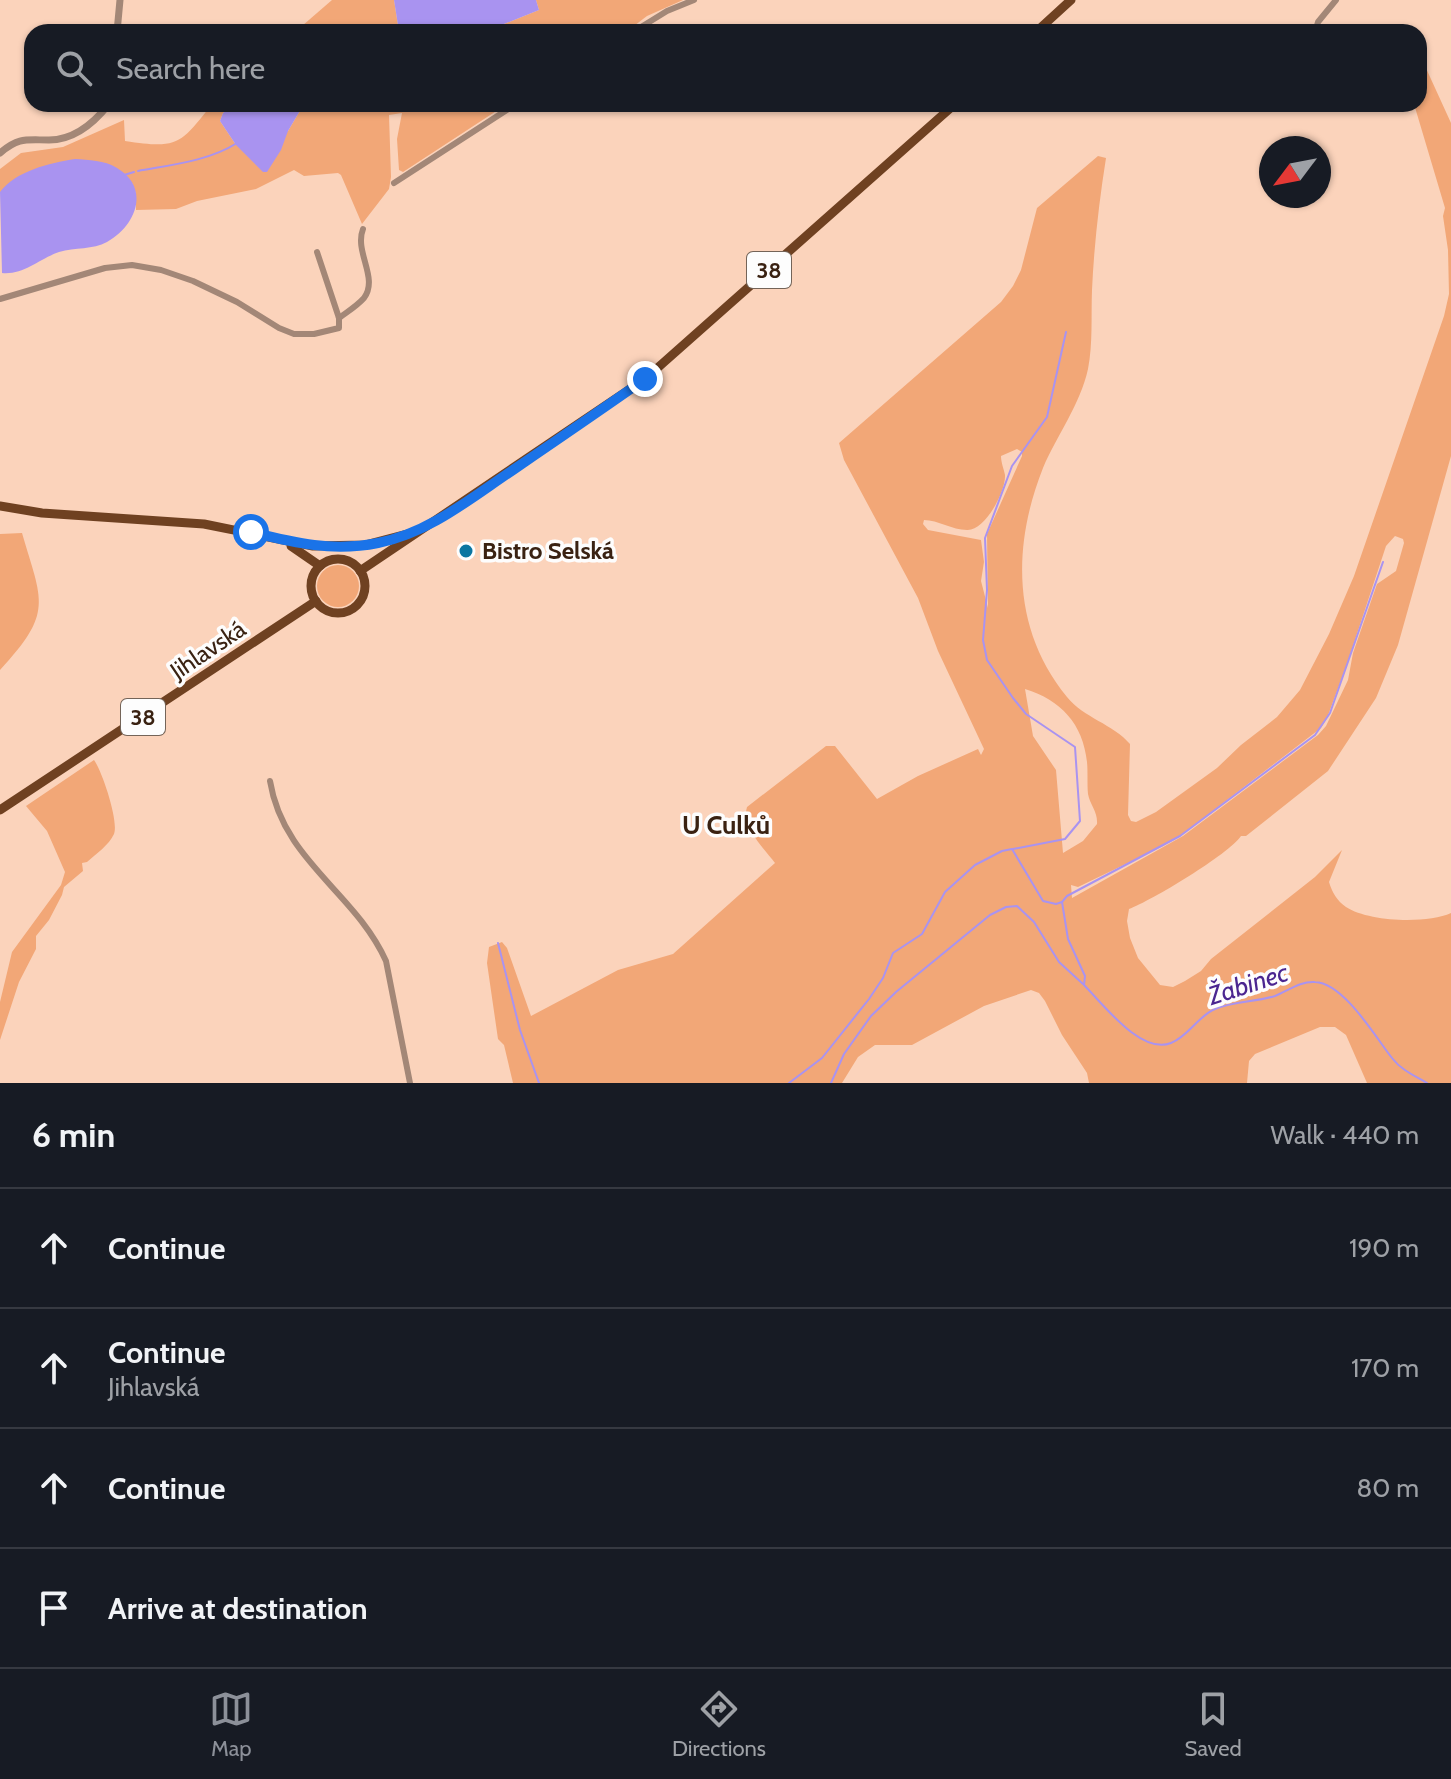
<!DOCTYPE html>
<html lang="en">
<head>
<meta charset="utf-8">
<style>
  body { margin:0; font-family:Cabin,sans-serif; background:#20242c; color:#f1f3f6 }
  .compass { position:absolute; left:1259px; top:136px; width:72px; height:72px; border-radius:50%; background:#171b24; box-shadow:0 2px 6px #0004; rotate:238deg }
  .stop { position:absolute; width:24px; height:24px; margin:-18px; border:6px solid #1a73e8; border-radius:50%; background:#fff }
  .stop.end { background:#1a73e8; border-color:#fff; box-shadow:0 2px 8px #0008 }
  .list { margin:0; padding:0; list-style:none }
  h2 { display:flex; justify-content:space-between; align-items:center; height:104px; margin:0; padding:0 32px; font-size:34px }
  h2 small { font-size:26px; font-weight:400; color:#9ea1a6 }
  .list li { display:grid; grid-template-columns:52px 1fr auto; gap:24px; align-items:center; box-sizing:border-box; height:120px; padding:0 32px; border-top:2px solid #363941 }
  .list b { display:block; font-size:30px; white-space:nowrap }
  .list p { margin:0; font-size:26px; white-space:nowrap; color:#9ea1a6 }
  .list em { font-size:26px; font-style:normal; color:#9ea1a6 }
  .icon { flex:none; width:44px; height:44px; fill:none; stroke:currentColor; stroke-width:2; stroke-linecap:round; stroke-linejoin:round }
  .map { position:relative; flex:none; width:1451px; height:1083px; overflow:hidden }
  .search { position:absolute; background:#171b24; box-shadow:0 2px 6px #0004; left:24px; right:24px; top:24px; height:88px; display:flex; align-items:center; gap:20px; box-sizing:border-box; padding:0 28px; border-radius:24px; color:#9ea1a6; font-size:30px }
  .sheet { height:584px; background:#171b24 }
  nav { display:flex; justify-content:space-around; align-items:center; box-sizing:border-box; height:112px; border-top:2px solid #363941; background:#171b24; font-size:22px; color:#9ea1a6 }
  nav a { display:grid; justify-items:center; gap:4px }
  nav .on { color:#8c9099 }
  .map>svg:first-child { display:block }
  .green { fill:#f2a777; fill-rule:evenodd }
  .water { fill:#a993f0 }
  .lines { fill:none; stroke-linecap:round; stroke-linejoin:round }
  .stream { stroke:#a993f0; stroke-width:2 }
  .minor { stroke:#a38777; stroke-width:6 }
  .tertiary { stroke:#a38777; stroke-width:7 }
  .primary { stroke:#6f4121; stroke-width:9 }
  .route { stroke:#1a73e8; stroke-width:10 }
  .poi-dot { fill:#0b76a1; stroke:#fdfdfd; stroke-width:3 }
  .labels { text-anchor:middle; stroke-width:7; stroke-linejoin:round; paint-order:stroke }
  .shield { fill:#fdfdfd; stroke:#746458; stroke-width:2 }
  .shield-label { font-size:22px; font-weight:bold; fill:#3a2212 }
  .poi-label { font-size:24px; font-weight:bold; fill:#3a2212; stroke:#fdfdfd; text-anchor:start }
  .street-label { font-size:24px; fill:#3a2212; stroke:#fdfdfd }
  .neighbourhood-label { font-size:26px; font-weight:bold; fill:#3a2212; stroke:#fdfdfd }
  .water-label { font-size:26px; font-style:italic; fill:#4b2690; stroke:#fdfdfd }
</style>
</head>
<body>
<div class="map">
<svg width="1451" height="1083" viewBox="0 0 1451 1083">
  <rect width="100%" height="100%" fill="#fbd3bb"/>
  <g class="green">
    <polygon points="332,0 394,0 399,32 295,32"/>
    <polygon points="536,0 683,0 647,16 626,32 484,32 539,10"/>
    <path d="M1419,63L1425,66L1451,123V456L1398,645L1376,698L1328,771L1246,836H1241C1229,854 1151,901 1129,909L1127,921L1130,938L1138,958L1160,985L1173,987L1185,981L1201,971L1211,959L1315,877L1342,850L1329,882C1332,892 1337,901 1346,907C1369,922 1427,924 1451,913V1083H1367L1346,1035L1335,1027H1320L1255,1054L1249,1061L1247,1083H1089L1087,1073L1062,1035L1045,1001L1039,993L1031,990L984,1006L912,1045H875L858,1057L842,1083H513L504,1045L498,1039L487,963L489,947L502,942L507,948L531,1016L618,970L673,954L775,863C764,849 741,826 747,807L826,746H835L877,799L918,776L978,749L981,755L984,749L938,651L918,598L844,460L839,443L1001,302L1013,286L1021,270L1037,208L1098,156L1106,158C1099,202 1094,246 1092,290C1091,316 1093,344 1088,369C1080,405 1057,435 1043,468C1012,546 1012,630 1067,697C1084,718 1113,724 1130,744L1128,815L1131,821L1136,822L1156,812L1217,768L1241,745L1277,717L1300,690L1329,634L1354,576L1444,316L1449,294L1448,250L1443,216L1445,208L1414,104H1419ZM1017,449L1022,452V456L987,534L988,608L981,581L984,562L981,540L928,530L923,524L924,520C938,520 952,530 967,530C985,531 1006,491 1005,475C1004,469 1001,463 1001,456ZM1395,536L1403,539L1404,543L1396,571L1377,584L1353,653L1348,680L1326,726L1318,735L1183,836L1072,898L1071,885L1078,887L1163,846L1184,833L1321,728L1327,718L1347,664L1386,546ZM1025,689C1061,700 1083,724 1087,762C1088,772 1087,784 1088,794C1090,805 1098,812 1097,824L1083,841L1063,853L1056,770L1033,736Z"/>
    <path d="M212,104H236L223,113L220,121L236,145L288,131L304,104H507L403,172L399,170L397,139L402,113L389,115L391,177L389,189L362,224L341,175L338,173L304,176L294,170L256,189L197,201L176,209L136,210V194L132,183L0,192V169L21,153L63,147L124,120L125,141C178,149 180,145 212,104Z"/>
    <path d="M22,533C42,602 54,612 0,670V534Z"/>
    <circle cx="338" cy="586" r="21"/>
    <path d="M94,760C102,771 119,821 114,834C109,845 96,854 87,862L82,863L83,871L64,887L62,895L49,920L36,936V949L19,982L0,1040V1002L12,952L61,885L65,872L47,831L26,806Z"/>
  </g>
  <g class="water">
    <polygon points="394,0 536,0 539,10 484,32 399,32"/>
    <polygon points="236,104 304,104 288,131 281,150 267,172 263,172 236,145 220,121 223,113"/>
    <path d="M75,159C89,160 104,160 117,168C151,188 136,226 107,242C93,250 75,247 59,252C39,259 24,275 2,273L0,192C16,171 49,163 75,159Z"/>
  </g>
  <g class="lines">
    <g class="stream">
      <path d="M138,171C170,165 209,161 237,143"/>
      <polyline points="124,175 134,172"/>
      <polyline points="1013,849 1065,839 1080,821 1075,747 1026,714 1013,698 987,660 983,640 987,590 985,538 1012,466 1047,417 1066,332"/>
      <polyline points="1062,902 1067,896 1180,836 1315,735 1330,713 1383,562"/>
      <polyline points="498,943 520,1030 539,1083"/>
      <path d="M789,1083L822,1058L869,999L883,978L893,953L922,934L945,892L975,865L1002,851L1012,849L1043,901L1056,904L1062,902L1068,939L1085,976L1084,985C1103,1004 1141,1055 1171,1043C1189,1036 1198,1016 1215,1009C1233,1001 1256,1002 1275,996C1288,991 1300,981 1315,982C1344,983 1376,1038 1392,1058C1401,1070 1415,1076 1427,1083"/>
      <polyline points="831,1083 844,1054 871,1016 896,992 990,915 1006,907 1017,906 1034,922 1059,962 1083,984"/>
    </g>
    <g class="minor">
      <polyline points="633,32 667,11 694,0"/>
      <polyline points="1315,32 1318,22 1336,0"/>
      <polyline points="394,183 516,104"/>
      <polyline points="0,299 105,268 132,265 161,270 193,281 237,302 279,328 294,334 314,334 339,328 339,318 317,252"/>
      <path d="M339,318C347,312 357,306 364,298C379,278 354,252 363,229"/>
      <path d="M270,781C283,861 355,892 386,961L410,1083"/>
    </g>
    <g class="tertiary">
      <polyline points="117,32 120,0"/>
      <path d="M0,153C19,137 26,140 49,140C74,140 94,123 109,104"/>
    </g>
    <g class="primary">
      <polyline points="1036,32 1071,0"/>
      <polyline points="0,506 42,513 204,524 313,546 365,545 411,533"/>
      <polyline points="291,546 320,566"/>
      <circle cx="338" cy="586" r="27"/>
      <polyline points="360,571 645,379 955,104"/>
      <polyline points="0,810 316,601"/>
    </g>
  </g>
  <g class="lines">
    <path class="route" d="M251,532C295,543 333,552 378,543C429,533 471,498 513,470C557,440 601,410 645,379"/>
  </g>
  <circle class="poi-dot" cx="466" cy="551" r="8"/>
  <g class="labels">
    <g class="shield">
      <rect x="747" y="252" width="44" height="36" rx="6"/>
      <rect x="121" y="699" width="44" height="36" rx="6"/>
    </g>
    <g class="shield-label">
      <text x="769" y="278">38</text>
      <text x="143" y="725">38</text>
    </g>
    <g class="poi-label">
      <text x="482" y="559">Bistro Selská</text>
    </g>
    <g class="street-label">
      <text transform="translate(208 650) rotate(-34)" y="8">Jihlavská</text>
    </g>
    <g class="neighbourhood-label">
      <text x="726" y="834">U Culků</text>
    </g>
    <g class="water-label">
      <text transform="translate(1248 984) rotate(-18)" y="9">Žabinec</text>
    </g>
  </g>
</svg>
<svg class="compass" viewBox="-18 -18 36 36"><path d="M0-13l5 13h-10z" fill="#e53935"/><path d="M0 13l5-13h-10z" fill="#9ea1a6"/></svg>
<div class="stop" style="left:251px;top:532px"></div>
<div class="stop end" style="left:645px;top:379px"></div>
<div class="search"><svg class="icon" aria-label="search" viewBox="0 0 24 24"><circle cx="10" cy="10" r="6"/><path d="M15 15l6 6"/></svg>Search here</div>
</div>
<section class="sheet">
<h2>6 min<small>Walk · 440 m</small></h2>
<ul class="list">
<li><svg class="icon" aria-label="ahead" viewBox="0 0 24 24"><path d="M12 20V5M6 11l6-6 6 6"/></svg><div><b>Continue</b></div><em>190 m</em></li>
<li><svg class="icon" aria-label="ahead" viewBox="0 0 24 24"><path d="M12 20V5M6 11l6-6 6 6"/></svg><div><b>Continue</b><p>Jihlavská</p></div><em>170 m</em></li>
<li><svg class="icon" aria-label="ahead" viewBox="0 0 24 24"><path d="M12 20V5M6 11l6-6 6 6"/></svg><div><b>Continue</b></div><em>80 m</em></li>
<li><svg class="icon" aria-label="arrive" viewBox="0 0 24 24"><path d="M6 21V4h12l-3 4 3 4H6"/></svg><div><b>Arrive at destination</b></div></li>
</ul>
</section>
<nav>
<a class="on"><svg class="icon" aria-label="map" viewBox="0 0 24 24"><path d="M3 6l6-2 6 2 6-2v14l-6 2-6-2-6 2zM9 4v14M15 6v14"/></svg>Map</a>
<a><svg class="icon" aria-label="directions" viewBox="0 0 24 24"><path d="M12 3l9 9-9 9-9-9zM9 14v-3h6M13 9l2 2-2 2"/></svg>Directions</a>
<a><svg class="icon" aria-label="saved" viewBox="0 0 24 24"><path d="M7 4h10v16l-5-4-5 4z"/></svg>Saved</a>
</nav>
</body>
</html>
